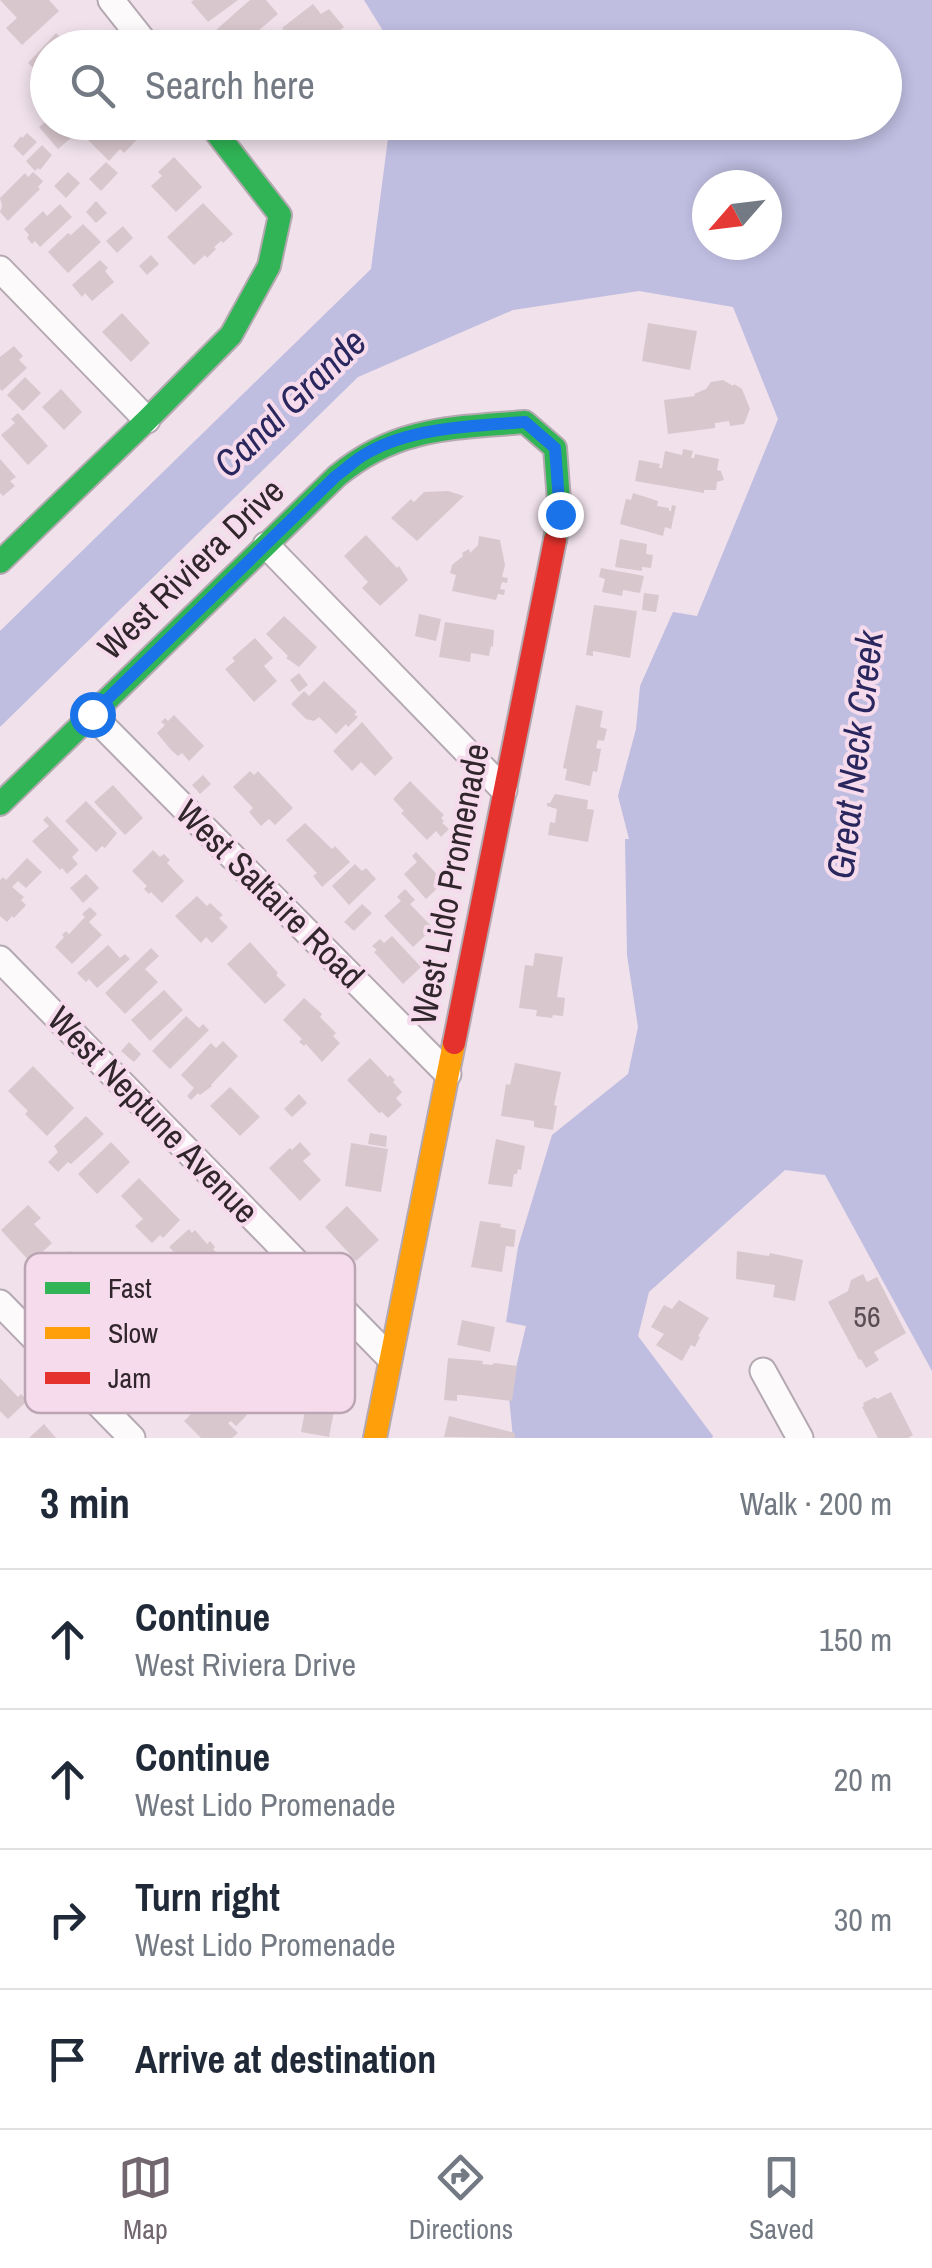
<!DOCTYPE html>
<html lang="en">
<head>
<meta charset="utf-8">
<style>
  body { margin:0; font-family:"Archivo Narrow",sans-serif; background:#f6f6f7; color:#1f2937 }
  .compass { position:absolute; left:692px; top:170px; width:90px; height:90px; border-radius:50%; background:#fff; box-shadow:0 5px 15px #0003; rotate:242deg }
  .stop { position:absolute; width:30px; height:30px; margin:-22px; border:8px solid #1a73e8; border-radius:50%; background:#fff }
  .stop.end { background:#1a73e8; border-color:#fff; box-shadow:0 2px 10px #0008 }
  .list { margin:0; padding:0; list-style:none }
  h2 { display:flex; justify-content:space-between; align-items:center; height:130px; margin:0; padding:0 40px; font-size:42px }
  h2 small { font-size:32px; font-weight:400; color:#747a83 }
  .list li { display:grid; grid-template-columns:65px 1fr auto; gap:30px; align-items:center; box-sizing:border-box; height:140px; padding:0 40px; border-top:2px solid #e0e1e3 }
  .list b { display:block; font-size:38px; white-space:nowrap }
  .list p { margin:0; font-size:32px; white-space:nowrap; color:#747a83 }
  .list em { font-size:32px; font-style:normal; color:#747a83 }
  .icon { flex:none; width:55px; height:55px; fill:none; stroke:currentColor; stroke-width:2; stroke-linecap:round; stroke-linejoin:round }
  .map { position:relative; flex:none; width:932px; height:1438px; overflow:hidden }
  .search { position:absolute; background:#fff; box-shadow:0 5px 15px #0003; left:30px; right:30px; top:30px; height:110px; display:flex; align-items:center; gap:25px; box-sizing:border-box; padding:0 35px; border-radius:55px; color:#747a83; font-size:38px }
  .sheet { height:690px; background:#fff }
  nav { display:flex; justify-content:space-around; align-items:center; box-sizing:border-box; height:140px; border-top:2px solid #e0e1e3; background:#fff; font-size:28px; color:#747a83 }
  nav a { display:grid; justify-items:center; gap:5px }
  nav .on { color:#73676f }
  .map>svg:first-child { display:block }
  .water { fill:#bfbde0; fill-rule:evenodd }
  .building { fill:#d8c7cd }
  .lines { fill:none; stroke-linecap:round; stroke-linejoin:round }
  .street-casing { stroke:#b5a9b1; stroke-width:29 }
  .fast-casing { stroke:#b5a9b1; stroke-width:26 }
  .slow-casing { stroke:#b5a9b1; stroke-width:26 }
  .jam-casing { stroke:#b5a9b1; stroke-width:26 }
  .street { stroke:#fdfafc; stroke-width:25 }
  .fast { stroke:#30b455; stroke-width:22 }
  .slow { stroke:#ff9f0a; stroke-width:22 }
  .jam { stroke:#e5322d; stroke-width:22 }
  .route { stroke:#1a73e8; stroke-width:12 }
  .labels { text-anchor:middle; stroke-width:8; stroke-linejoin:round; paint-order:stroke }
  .number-label { font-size:30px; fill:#5a4e54 }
  .street-label { font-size:35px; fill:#30262c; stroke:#f6dbec }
  .water-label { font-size:38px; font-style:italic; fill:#29275e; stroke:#f6dbec }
  .key { fill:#f6dbec; stroke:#bba5b2; stroke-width:2.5 }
  .key-label { font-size:28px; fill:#30262c }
</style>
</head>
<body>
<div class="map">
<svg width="932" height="1438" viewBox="0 0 932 1438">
  <rect width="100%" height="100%" fill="#f0e1eb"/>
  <path class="water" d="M364,0H932V1371L825,1175L785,1170L649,1292L638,1336L713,1436L712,1438H513L509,1397L526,1326L506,1322L518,1247L552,1135L628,1074L638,1027L627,955L625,839H629L618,796L636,729L640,686L673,612L697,616L778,419L733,307L639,291L513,310L358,377L0,727V631L371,269L390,123L884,122V48L393,47ZM707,185H767V245H707Z"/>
  <g class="building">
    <polygon points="0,0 49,0 59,11 22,45 6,28 17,18"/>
    <polygon points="194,0 238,0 208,22 191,2"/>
    <polygon points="250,0 266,0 278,14 238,48 232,48 217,29"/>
    <polygon points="313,4 321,14 329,9 344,27 318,47 310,36 297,47 282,28"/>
    <polygon points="56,33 62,39 66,35 72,41 69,44 72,48 48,48 48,74 41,67 37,71 28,63"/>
    <polygon points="48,120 48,122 68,122 77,133 58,149 39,127"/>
    <polygon points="95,122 144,122 149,127 124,153 120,149 109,161 87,139 99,127"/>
    <polygon points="27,133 37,142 23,156 13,146 21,136 22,138"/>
    <polygon points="42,145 52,155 40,170 38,168 35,171 26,161"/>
    <polygon points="174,157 202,187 176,212 151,186 162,176 158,172"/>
    <polygon points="106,162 118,173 101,191 89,179"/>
    <polygon points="33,172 43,181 38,187 40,189 8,221 0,212 2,206 0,198 25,173 28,177"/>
    <polygon points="68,172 80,183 66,198 54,186"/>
    <polygon points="96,201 107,213 96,223 86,212"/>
    <polygon points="203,203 233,234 223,243 221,241 214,247 216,249 207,258 205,255 194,265 167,237"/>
    <polygon points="60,204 72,217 40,247 35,241 32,244 27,238 29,235 24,229 43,211 47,216"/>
    <polygon points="83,224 101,242 68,273 48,252 68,233 71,235"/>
    <polygon points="123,226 133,238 117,253 106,241"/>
    <polygon points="151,255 159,264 147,275 139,266"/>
    <polygon points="100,260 108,268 105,271 114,282 92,301 85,293 82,297 72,285"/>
    <polygon points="122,313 150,343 131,362 102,332"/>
    <polygon points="648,323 697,331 690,370 642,361"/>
    <polygon points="14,346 23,356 19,360 27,368 2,391 0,389 0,357"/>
    <polygon points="25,377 41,393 23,411 7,395"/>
    <polygon points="723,380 733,386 734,384 742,389 750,409 744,424 730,426 729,421 715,423 715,428 668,434 664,400 695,396 694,394 706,389 711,382"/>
    <polygon points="61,389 82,412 64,430 42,407"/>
    <polygon points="18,413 48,446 28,465 1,435 15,423 11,419"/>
    <polygon points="683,449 693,451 691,458 694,458 695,454 719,459 717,470 721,471 724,480 717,482 716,490 704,490 704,493 635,481 639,460 660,464 659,468 662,468 665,451 682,455"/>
    <polygon points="0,459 16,477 10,481 15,486 3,496 0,493"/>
    <polygon points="448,491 464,496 417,541 391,518 411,499 414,502 424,492"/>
    <polygon points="633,493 658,501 657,506 669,508 669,511 671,511 672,505 676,506 671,529 665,527 663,536 620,524 626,499 631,500"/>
    <polygon points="366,535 397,568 399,566 408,580 380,606 362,588 368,582 344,556"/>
    <polygon points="479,536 500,540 505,565 502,577 508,578 507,583 502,582 500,589 505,590 504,595 498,594 496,600 452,591 456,575 450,573 452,565 463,556 462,553 469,549 470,553 478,545"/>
    <polygon points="620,539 647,544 646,554 653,555 651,568 642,567 642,571 615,567"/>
    <polygon points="601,568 644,576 640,593 623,590 622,596 602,592 605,579 599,577"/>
    <polygon points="644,593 659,595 656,612 642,610"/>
    <polygon points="594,605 637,611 630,658 593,651 593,656 586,655"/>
    <polygon points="419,614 441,619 436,641 415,636"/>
    <polygon points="284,616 317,647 299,667 286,658 288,656 266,634"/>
    <polygon points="445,622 494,630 493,647 491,646 489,656 471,653 470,662 439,657"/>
    <polygon points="255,638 273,658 264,666 277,681 254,702 225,669 235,661 232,658"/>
    <polygon points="299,673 308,685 299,692 290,680"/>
    <polygon points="324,681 357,712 354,714 358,717 348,727 346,724 336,734 319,717 314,721 306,719 291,704 304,691 309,696"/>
    <polygon points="576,705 603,711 600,727 607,729 604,741 598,740 596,748 601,749 597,772 593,771 590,786 565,780 567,769 563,768"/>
    <polygon points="174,715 204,746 189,761 182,753 178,756 171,750 157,733 165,725 161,722 165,718 168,721"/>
    <polygon points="362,722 393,758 375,776 361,762 352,771 333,751"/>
    <polygon points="250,771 254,775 258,771 293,808 275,825 269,819 261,826 249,812 253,808 233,787"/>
    <polygon points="203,775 211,784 200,794 192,785"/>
    <polygon points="410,781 444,815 441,818 444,821 442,823 449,829 441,837 436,831 427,840 401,813 404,811 393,799"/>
    <polygon points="113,785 143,818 125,835 94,802"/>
    <polygon points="555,794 588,800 587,809 594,810 588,842 548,835 550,822 555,823 557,809 547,806 547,803 550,803"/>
    <polygon points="86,801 117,833 105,848 102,846 96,852 65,821"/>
    <polygon points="47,816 79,850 72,857 78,864 67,874 62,868 60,870 32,841 49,826 43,820"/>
    <polygon points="305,823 332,849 335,846 350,862 322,887 313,876 317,873 286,840"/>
    <polygon points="153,850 160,857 164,854 170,860 167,863 184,881 162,903 151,892 149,894 144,889 147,886 132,871"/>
    <polygon points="416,852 444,882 426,899 404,874 417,862 412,856"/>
    <polygon points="27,858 42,872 26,888 18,881 12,887 24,897 21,900 26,905 14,918 12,916 7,922 0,916 0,880 3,877 6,880"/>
    <polygon points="355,864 362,871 366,868 376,879 349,905 332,886"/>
    <polygon points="86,874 99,888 83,903 70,888"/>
    <polygon points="405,889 415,900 410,904 433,928 413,947 384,916 401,901 397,897"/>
    <polygon points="197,896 207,906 210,903 223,915 219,918 228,927 212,943 206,937 201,943 175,916"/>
    <polygon points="362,904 372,913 354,931 344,922"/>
    <polygon points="90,907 97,914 89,922 102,935 72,964 55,947 64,937 62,935 66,931 69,934 85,917 82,914"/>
    <polygon points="392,936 421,967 403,984 374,952 377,950 372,946 380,939 384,943"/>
    <polygon points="250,942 278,973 276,975 286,985 265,1004 227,964"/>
    <polygon points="108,945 120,958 125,954 130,959 97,988 89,979 86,982 77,973"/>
    <polygon points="151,948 159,956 145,969 158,982 125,1014 105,993"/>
    <polygon points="535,953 563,957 557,997 565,998 563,1016 553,1015 552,1018 536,1016 537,1010 519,1008 525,965 533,966"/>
    <polygon points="164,990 183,1010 150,1041 131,1020"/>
    <polygon points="304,998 322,1014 320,1017 336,1033 333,1036 340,1043 322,1062 306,1044 304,1046 299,1042 302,1039 283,1020"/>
    <polygon points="186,1016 199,1028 203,1024 209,1030 170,1069 152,1051"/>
    <polygon points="223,1041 238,1056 211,1085 212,1086 200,1095 198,1093 191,1100 187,1096 194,1088 181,1075 211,1043 216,1048"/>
    <polygon points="129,1042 141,1054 134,1062 121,1051"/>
    <polygon points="370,1058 388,1077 390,1075 395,1080 393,1082 402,1092 396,1098 402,1105 388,1118 382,1112 379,1113 347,1080"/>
    <polygon points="515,1063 561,1072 554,1105 557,1106 553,1130 534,1127 534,1121 501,1116 506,1084 510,1085"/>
    <polygon points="33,1066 74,1108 47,1136 25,1114 28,1111 8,1091"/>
    <polygon points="230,1087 260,1117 240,1136 210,1106"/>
    <polygon points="299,1094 307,1103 292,1117 284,1109"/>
    <polygon points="86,1116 104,1134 71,1164 68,1162 58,1172 48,1162 58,1152 54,1146"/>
    <polygon points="370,1133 387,1136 386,1147 368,1144"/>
    <polygon points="496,1139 525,1146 521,1170 518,1169 517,1174 514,1174 512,1187 488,1184"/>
    <polygon points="111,1142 130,1162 97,1194 78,1174"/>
    <polygon points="300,1142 311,1154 303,1161 321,1180 300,1201 269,1168 290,1148 292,1150"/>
    <polygon points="351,1143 388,1149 381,1192 345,1186"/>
    <polygon points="139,1178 180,1220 163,1238 160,1235 152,1243 135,1226 143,1219 121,1196"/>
    <polygon points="28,1205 41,1218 34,1224 52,1243 31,1263 1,1230"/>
    <polygon points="347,1206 379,1240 356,1261 325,1227"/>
    <polygon points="480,1221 501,1224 500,1227 516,1230 514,1247 506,1246 502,1272 471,1267"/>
    <polygon points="189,1229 192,1233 195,1230 207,1244 210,1241 215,1247 213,1249 226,1264 205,1283 186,1262 177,1271 167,1260 175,1253 169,1247"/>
    <polygon points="70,1251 84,1266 79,1270 83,1274 88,1269 98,1279 92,1284 102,1295 81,1315 44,1275"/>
    <polygon points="737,1251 769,1256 770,1253 803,1260 795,1301 773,1297 775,1285 736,1279"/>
    <polygon points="863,1274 867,1282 877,1277 906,1333 874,1352 879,1360 866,1368 861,1359 859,1360 828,1302 848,1291 851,1280"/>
    <polygon points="679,1300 709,1318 698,1336 700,1337 695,1347 691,1345 682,1361 656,1345 664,1334 651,1327 664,1305 672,1309"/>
    <polygon points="462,1320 495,1327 490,1352 457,1345"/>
    <polygon points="448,1358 483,1361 482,1364 492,1365 494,1363 517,1366 512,1401 461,1395 457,1395 457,1401 444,1400"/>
    <polygon points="313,1369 341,1375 329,1437 301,1432"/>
    <polygon points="0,1378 18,1397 21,1394 27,1401 8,1419 0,1411"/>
    <polygon points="891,1392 913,1435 908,1438 878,1438 862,1407 864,1406 863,1403 875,1397 877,1399"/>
    <polygon points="215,1393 221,1400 227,1394 247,1415 236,1426 231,1421 228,1423 238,1433 232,1438 201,1438 184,1421 200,1405 203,1409 209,1403 207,1401"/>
    <polygon points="449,1416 515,1433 515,1438 444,1437"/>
    <polygon points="44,1424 56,1438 29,1438"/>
  </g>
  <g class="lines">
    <g class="street-casing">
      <g id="street">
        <polyline points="111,0 149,48"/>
        <polyline points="0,269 147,420"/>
        <polyline points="266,545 504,790"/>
        <polyline points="91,714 448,1074"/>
        <polyline points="0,959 389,1357"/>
        <polyline points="0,1303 132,1438"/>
        <polyline points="763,1371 800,1438"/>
      </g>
    </g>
    <g class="fast-casing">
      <g id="fast">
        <polyline points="0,562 147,420 231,335 269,266 280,215 208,122"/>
        <path d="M0,804L337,476C396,427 452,428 525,422L555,448L560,514L555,540"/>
      </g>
    </g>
    <g class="slow-casing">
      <polyline id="slow" points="375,1438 454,1043"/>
    </g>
    <g class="jam-casing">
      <polyline id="jam" points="454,1043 555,540"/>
    </g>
    <use href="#street" class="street"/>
    <use href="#fast" class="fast"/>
    <use href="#slow" class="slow"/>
    <use href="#jam" class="jam"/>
  </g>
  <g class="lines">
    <path class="route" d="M92,714L336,476C347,468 357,458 369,452C413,427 475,426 525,422L555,448L560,514"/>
  </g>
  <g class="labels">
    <g class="number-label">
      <text x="867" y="1327">56</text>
    </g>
    <g class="street-label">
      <text transform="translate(191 569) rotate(-44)" y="12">West Riviera Drive</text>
      <text transform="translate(450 884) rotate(-79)" y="12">West Lido Promenade</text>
      <text transform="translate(270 894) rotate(45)" y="12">West Saltaire Road</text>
      <text transform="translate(153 1115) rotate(46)" y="12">West Neptune Avenue</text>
    </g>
    <g class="water-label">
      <text transform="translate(290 403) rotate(-44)" y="13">Canal Grande</text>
      <text transform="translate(855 755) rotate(-83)" y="13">Great Neck Creek</text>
    </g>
  </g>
  <rect x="25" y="1253" width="330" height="160" rx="15" class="key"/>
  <rect x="45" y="1282" width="45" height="12" fill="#30b455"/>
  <rect x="45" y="1327" width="45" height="12" fill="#ff9f0a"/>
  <rect x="45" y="1372" width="45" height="12" fill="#e5322d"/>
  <g class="key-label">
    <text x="108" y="1298">Fast</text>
    <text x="108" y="1343">Slow</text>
    <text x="108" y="1388">Jam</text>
  </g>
</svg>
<svg class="compass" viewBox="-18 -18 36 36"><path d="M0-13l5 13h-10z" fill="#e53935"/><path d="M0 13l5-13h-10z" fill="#747a83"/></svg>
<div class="stop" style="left:92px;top:714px"></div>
<div class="stop end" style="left:560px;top:514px"></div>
<div class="search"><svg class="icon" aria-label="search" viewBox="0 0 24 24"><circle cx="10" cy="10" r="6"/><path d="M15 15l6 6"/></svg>Search here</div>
</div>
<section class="sheet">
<h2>3 min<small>Walk · 200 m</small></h2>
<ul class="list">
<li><svg class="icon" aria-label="ahead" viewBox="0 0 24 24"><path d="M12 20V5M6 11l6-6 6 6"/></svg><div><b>Continue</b><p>West Riviera Drive</p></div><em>150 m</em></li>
<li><svg class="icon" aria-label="ahead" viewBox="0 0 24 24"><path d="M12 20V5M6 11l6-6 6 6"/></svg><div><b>Continue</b><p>West Lido Promenade</p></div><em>20 m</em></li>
<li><svg class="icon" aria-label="right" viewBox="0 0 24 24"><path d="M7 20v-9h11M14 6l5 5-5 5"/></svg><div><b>Turn right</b><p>West Lido Promenade</p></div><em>30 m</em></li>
<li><svg class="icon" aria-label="arrive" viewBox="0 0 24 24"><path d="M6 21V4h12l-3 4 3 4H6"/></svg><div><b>Arrive at destination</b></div></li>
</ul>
</section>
<nav>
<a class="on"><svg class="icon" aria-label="map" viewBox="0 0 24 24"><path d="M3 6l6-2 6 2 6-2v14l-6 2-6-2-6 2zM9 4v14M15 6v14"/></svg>Map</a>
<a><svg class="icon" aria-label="directions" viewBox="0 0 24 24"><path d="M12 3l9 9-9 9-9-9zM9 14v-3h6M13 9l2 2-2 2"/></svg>Directions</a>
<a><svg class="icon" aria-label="saved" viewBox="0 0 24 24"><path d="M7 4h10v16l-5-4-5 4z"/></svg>Saved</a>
</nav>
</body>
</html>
